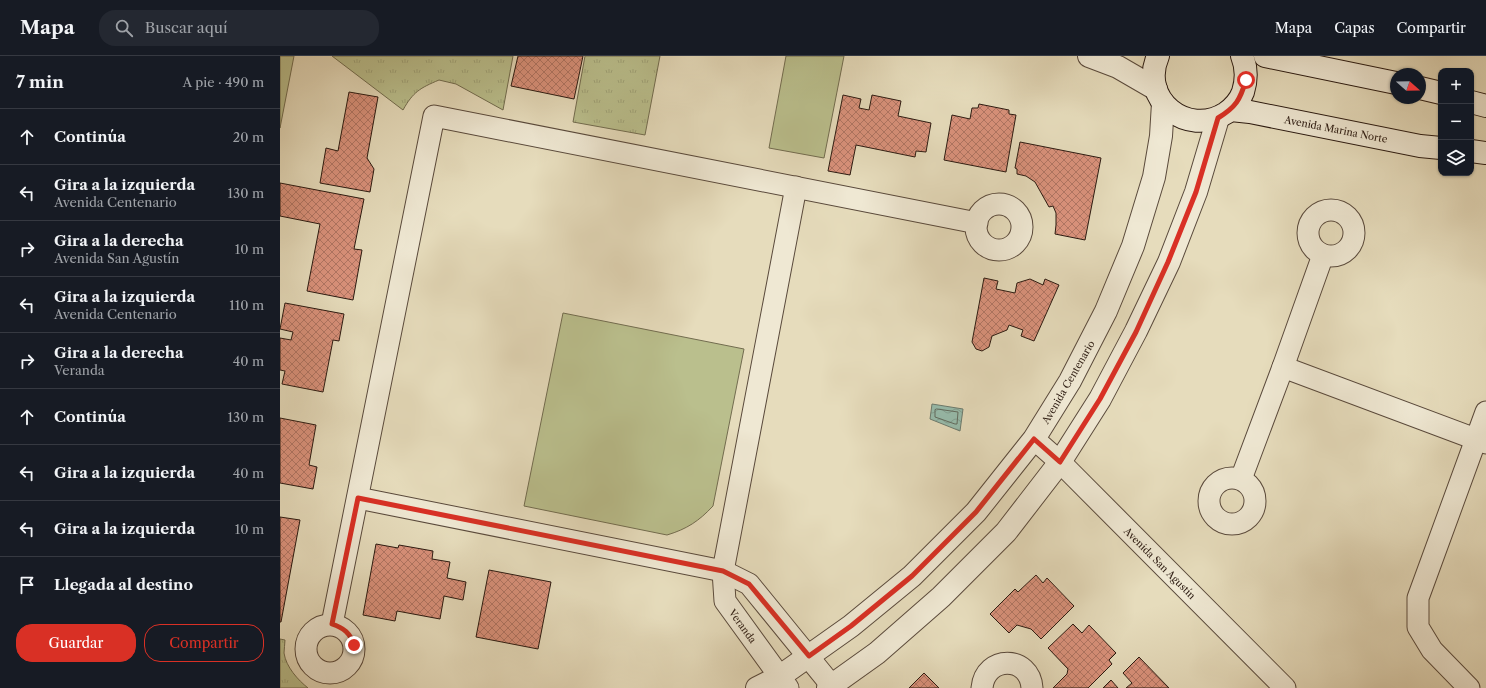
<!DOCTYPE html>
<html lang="es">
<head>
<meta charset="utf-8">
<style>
  body { margin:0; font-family:"Libre Caslon Text",serif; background:#242831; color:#f1f3f6 }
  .controls { position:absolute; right:12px; top:12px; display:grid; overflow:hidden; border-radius:8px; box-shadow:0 1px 3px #0004 }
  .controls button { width:36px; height:36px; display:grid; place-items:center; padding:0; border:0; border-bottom:1px solid #363941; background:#171b24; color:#f1f3f6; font:20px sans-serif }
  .compass { position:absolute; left:1110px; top:12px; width:36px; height:36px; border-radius:50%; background:#171b24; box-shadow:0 1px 3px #0004; rotate:110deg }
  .stop { position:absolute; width:12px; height:12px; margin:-9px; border:3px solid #d93025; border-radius:50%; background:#fff }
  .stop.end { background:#d93025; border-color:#fff; box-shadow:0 1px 4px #0008 }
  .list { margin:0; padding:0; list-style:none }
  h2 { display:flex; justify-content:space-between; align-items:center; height:52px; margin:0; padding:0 16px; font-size:17px }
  h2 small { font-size:13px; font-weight:400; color:#9ea1a6 }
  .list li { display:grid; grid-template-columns:26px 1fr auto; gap:12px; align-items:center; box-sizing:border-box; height:56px; padding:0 16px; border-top:1px solid #363941 }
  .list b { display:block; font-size:15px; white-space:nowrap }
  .list p { margin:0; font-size:13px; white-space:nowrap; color:#9ea1a6 }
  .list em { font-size:13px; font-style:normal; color:#9ea1a6 }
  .actions { display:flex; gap:8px; padding:12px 16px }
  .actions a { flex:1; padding:9px 0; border:1px solid #d93025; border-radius:16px; text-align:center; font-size:14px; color:#d93025 }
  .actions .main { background:#d93025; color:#fff }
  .icon { flex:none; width:22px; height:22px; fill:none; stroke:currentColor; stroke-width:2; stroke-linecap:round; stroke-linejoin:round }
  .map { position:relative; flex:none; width:1206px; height:632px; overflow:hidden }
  header { display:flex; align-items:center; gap:24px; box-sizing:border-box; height:56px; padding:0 20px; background:#171b24; border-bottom:1px solid #363941 }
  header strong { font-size:19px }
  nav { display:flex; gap:22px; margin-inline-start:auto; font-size:14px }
  .search { width:280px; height:36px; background:#242831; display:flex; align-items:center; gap:10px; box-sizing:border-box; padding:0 14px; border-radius:16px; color:#9ea1a6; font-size:15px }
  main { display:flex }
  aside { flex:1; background:#171b24 }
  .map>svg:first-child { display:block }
  .grass { fill:url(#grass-tufts); stroke:#726c4f }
  .green { fill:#babf8d; stroke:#726c4f }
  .water { fill:url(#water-waves); stroke:#6c7b6e }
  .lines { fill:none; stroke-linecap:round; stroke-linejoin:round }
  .shore { stroke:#616b5e; stroke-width:1 }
  .building { fill:url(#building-cross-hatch); stroke:#2b1a11 }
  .minor-casing { stroke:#5a4a3c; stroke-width:23 }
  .tertiary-casing { stroke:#5a4a3c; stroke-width:24 }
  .secondary-casing { stroke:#2b1a11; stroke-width:24 }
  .minor { stroke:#efe8d3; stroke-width:21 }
  .tertiary { stroke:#efe8d3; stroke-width:22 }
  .secondary { stroke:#efe8d3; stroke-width:22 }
  .route { stroke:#d93025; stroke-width:5 }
  .labels { text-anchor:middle; stroke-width:3.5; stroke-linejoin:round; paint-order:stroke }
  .street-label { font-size:10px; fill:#2b1a11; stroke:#efe8d3 }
</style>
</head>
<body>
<header>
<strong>Mapa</strong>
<div class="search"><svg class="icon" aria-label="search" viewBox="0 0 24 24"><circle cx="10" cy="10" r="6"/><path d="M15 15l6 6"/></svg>Buscar aquí</div>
<nav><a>Mapa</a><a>Capas</a><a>Compartir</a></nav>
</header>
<main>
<aside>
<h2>7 min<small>A pie · 490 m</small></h2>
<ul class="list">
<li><svg class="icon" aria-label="ahead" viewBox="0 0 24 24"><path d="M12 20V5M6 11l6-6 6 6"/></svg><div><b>Continúa</b></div><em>20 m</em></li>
<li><svg class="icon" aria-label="left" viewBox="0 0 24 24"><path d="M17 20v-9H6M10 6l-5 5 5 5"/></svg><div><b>Gira a la izquierda</b><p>Avenida Centenario</p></div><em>130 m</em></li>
<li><svg class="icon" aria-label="right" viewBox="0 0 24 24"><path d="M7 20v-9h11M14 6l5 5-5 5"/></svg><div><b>Gira a la derecha</b><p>Avenida San Agustín</p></div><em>10 m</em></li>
<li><svg class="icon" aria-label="left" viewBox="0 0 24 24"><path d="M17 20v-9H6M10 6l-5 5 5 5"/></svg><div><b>Gira a la izquierda</b><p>Avenida Centenario</p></div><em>110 m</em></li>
<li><svg class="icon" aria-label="right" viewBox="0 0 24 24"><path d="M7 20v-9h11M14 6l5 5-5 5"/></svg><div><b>Gira a la derecha</b><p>Veranda</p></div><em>40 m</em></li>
<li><svg class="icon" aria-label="ahead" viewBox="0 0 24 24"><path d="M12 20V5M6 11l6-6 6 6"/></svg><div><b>Continúa</b></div><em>130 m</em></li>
<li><svg class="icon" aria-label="left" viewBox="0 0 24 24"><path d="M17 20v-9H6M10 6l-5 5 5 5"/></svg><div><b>Gira a la izquierda</b></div><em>40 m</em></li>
<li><svg class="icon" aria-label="left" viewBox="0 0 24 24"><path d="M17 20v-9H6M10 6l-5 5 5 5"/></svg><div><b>Gira a la izquierda</b></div><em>10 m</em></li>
<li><svg class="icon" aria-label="arrive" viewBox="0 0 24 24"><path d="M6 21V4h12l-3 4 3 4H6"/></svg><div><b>Llegada al destino</b></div></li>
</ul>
<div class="actions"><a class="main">Guardar</a><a>Compartir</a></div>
</aside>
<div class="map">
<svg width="1206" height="632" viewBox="0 0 1206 632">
  <defs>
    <pattern id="grass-tufts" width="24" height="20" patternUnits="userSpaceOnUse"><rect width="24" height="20" fill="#babf8d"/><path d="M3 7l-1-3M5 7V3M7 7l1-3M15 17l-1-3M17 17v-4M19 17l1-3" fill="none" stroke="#a0a479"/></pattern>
    <pattern id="water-waves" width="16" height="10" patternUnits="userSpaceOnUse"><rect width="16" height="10" fill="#97bcac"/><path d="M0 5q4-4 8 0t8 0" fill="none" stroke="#82a193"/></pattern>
    <pattern id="building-cross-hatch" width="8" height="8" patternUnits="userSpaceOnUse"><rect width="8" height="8" fill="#da927c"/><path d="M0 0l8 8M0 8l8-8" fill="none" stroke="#b17664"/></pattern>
  </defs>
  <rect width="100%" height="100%" fill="#e6dcbc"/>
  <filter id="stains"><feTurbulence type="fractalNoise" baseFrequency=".005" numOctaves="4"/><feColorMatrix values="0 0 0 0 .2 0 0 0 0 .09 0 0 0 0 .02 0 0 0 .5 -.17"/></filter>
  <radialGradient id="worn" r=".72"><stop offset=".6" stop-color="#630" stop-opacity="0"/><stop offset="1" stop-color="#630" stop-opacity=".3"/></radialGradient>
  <g class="grass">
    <path d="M52,0H233L223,54L176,28L159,24C140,32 133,36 123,54Z"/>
    <polygon points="305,0 380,0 365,79 293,66"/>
    <path d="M0,583L5,584C5,588 4,593 4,597C6,611 18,624 28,632H0Z"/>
  </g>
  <g class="green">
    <polygon points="0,0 14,0 0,72"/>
    <polygon points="506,0 564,0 544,102 489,92"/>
    <path d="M283,257L464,293L433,450C419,465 407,473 387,479L244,450Z"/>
  </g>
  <polygon class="water" points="652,348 683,353 680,375 650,363"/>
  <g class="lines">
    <polygon class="shore" points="657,353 678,356 677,368 675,368 655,361 655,354"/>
  </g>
  <g class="building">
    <polygon points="238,0 303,0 294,43 231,30"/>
    <polygon points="69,36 98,41 87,102 94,113 90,136 40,127 46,92 58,95"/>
    <polygon points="563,39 581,43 579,52 589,54 592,39 621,45 618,60 651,67 646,96 636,95 635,101 576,89 570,119 548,115"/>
    <polygon points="699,48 729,54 729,58 736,59 726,116 664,104 672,59 690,63 692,52 698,52"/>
    <polygon points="740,86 821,102 805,184 775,178 776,169 776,157 773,150 769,151 755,126 746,120 737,118 737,113 735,112"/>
    <polygon points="0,127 84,143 74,193 82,194 73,244 27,235 40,168 0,160"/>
    <polygon points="704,222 718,225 716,233 735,237 737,227 750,223 763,229 765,223 779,229 754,285 741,280 743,274 729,269 727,274 712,280 709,291 702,295 696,293 692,286"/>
    <polygon points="5,247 64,258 59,285 53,284 43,336 2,328 5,315 0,314 0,282 11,284 13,276 0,273"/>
    <polygon points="0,362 36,369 29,409 37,411 33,433 0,427"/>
    <polygon points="0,461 20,464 1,566 0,566"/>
    <polygon points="96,488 118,492 119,489 153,495 152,503 170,506 167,522 186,526 183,544 164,540 160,563 117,555 115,565 83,559"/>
    <polygon points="209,514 271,526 258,593 196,581"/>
    <polygon points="756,519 763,527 767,522 794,550 761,583 751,573 737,569 729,577 710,558 735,533 738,536"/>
    <polygon points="793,568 802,577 809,569 836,597 829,604 832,608 808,632 773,632 787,618 788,613 768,592"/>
    <polygon points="859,601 889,632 846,632 852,627 843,617"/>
    <polygon points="644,617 659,632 629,632"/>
    <polygon points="831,624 838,632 823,632"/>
  </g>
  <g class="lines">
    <g class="minor-casing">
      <g id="minor">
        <circle cx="719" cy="171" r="23"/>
        <circle cx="1051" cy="177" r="23"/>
        <polyline points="1003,311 1206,387"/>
        <polyline points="754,383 780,406 1005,632"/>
        <circle cx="952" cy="445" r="23"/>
        <polyline points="961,423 1003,311 1043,199"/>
        <polyline points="78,442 443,515 469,528 552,630"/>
        <polyline points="52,568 154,60 697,167"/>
        <circle cx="50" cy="593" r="24"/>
        <polyline points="508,632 445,545 443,515 516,131"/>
        <path d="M702,632C705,599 750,599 752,632"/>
        <polyline points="1189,632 1152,594 1138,571 1138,542 1206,356"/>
      </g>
    </g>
    <g class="tertiary-casing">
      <g id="tertiary">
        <polyline points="809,0 838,11 876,33"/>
        <polyline points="477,632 499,621 571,570 632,520 696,456 754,383 790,325 826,255 853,190 874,121 881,80 883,47"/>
        <polyline points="548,632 597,597 661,541 726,476 780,406 820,343 856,275 889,206 916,136 938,62"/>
      </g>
    </g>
    <g class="secondary-casing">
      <g id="secondary">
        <path d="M878,0C859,43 907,82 946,57C953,52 960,44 963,36C967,23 967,12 962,0"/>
        <polyline points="985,0 1116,27"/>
        <polyline points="1140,32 1161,37"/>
        <polyline points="1191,46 1206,50"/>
        <polyline points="951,54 970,56 1140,90 1161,92"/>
        <polyline points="1191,95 1206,97"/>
      </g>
    </g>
    <use href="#minor" class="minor"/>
    <use href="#tertiary" class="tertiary"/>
    <use href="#secondary" class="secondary"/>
  </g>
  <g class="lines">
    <path class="route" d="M74,589C70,577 64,572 52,568L78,442L443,515L469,528L529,600L571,570L632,520L696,456L754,383L780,406L820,343L856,276L888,206L916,136L938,62C956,51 960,44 966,24"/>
  </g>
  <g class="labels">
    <g class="street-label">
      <text transform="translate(1056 73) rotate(11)" y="4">Avenida Marina Norte</text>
      <text transform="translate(788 326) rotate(-60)" y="4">Avenida Centenario</text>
      <text transform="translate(880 507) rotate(45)" y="4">Avenida San Agustín</text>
      <text transform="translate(463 570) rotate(54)" y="4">Veranda</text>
    </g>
  </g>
  <rect width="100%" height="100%" filter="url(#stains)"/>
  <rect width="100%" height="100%" fill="url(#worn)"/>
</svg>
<div class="controls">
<button>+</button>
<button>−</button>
<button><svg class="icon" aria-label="layers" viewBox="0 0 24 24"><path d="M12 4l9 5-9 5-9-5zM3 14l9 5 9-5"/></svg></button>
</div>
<svg class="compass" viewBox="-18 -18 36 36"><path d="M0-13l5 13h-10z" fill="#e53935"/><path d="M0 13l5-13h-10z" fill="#9ea1a6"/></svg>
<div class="stop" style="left:966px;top:24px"></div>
<div class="stop end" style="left:74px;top:589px"></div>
</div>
</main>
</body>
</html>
